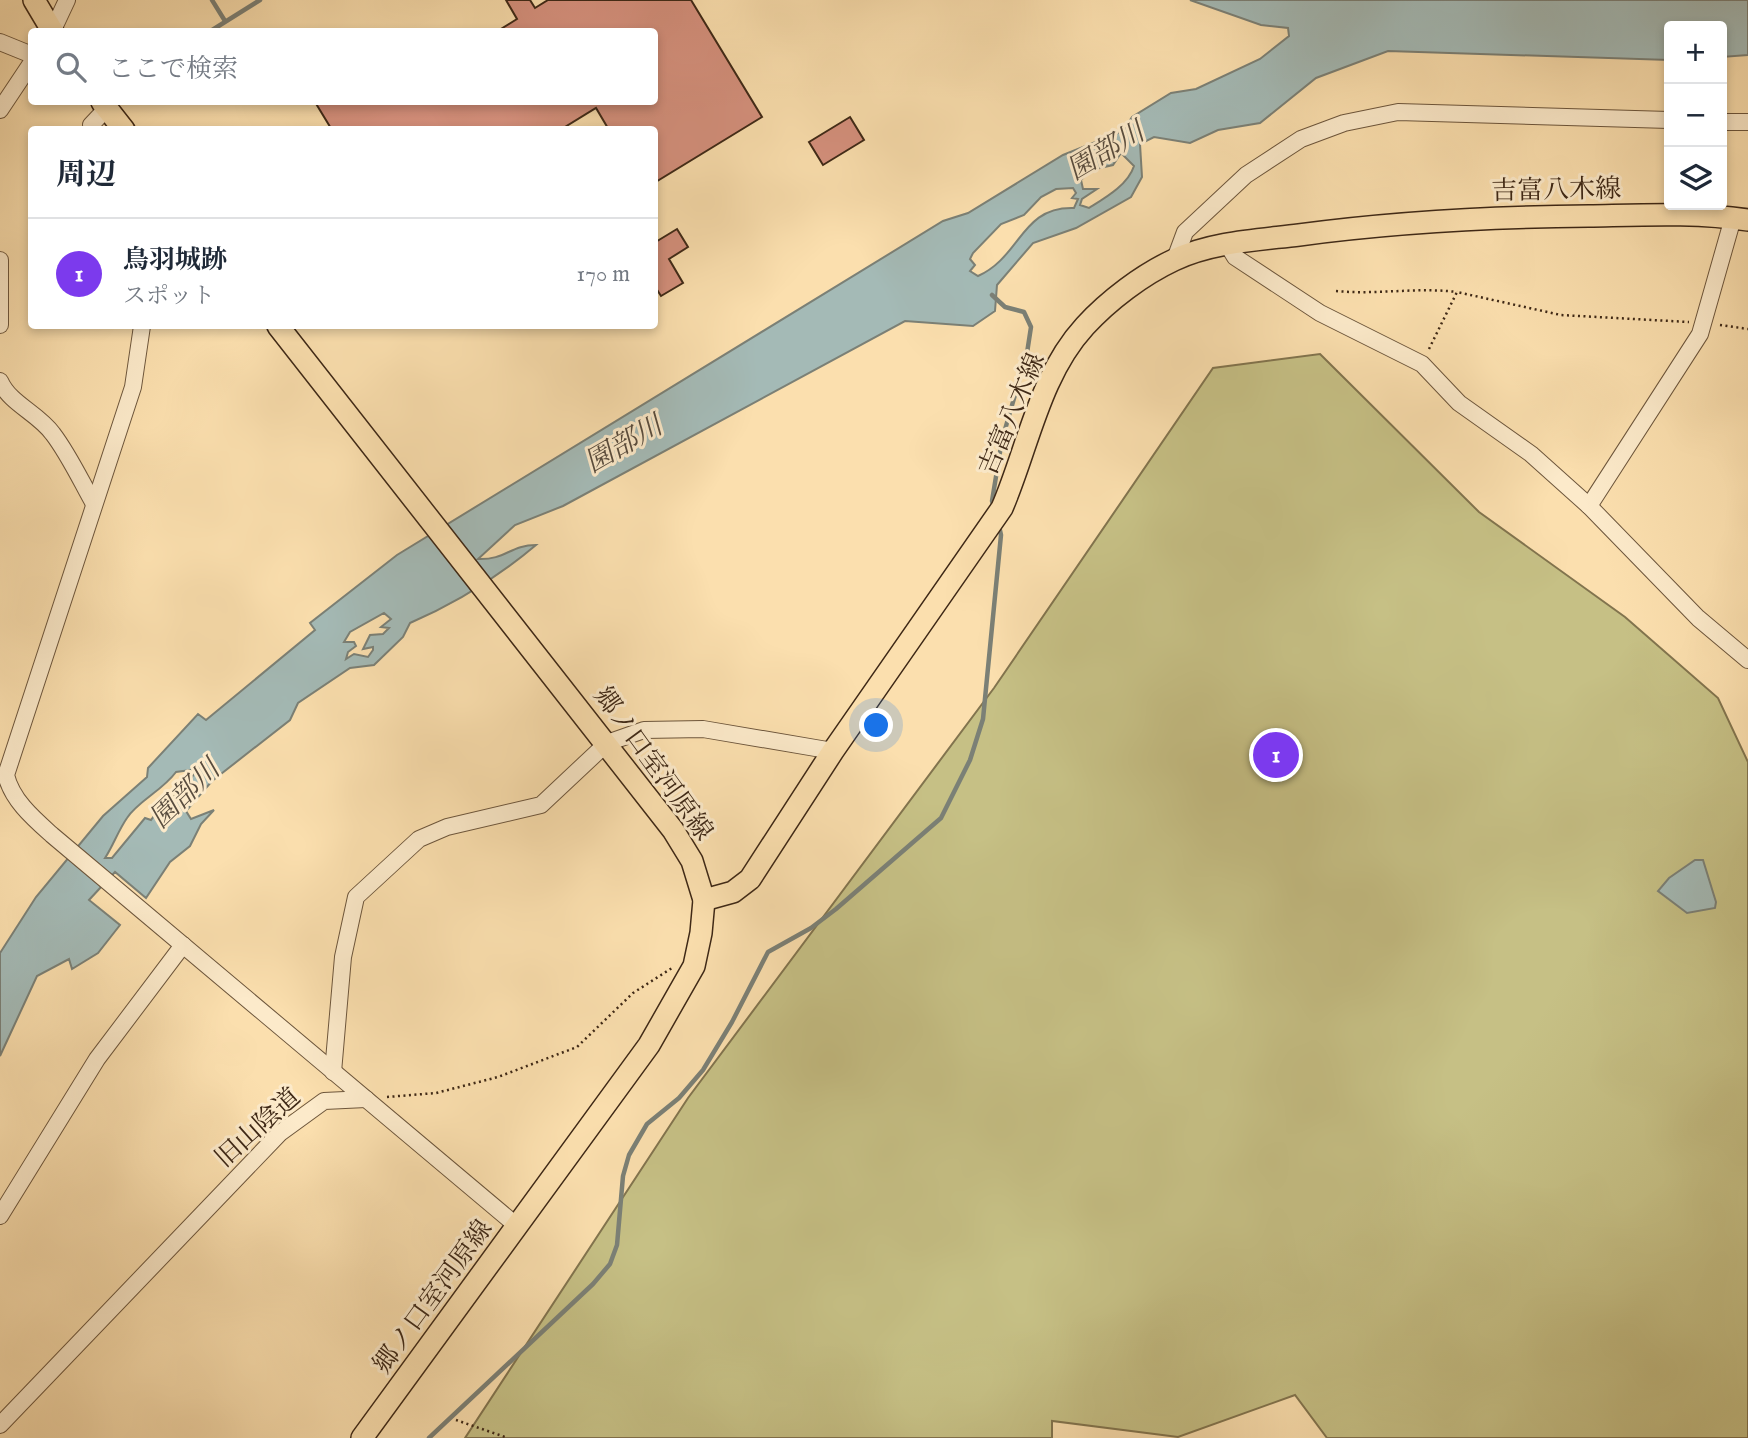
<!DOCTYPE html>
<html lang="ja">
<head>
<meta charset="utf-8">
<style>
  body { margin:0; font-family:"IM FELL English","Noto Serif JP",serif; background:#f6f6f7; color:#1f2937 }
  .controls { position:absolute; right:21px; top:21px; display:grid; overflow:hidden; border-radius:7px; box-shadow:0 4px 10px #0003 }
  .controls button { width:63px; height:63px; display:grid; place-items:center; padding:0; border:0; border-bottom:2px solid #e0e1e3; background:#fff; color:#1f2937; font:35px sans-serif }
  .you { position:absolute; left:877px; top:726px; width:24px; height:24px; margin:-18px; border:5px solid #fff; border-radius:50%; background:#1a73e8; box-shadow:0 0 0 10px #1a73e833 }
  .badge { display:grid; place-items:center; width:46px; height:46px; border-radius:50%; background:#7c3aed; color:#fff; font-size:23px; font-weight:700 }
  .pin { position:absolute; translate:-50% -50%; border:4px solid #fff; box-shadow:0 2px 7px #0006 }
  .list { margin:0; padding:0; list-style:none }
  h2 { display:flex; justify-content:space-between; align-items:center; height:91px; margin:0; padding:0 28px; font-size:30px }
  h2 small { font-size:23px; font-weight:400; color:#747a83 }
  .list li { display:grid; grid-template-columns:46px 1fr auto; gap:21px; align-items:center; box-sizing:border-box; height:112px; padding:0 28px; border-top:2px solid #e0e1e3 }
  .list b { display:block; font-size:26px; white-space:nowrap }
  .list p { margin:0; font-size:23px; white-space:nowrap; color:#747a83 }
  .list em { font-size:23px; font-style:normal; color:#747a83 }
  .icon { flex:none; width:38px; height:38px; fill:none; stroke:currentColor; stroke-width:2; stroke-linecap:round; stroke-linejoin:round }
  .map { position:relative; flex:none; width:1748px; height:1438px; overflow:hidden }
  .search { position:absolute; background:#fff; box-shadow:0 4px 10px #0003; left:28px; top:28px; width:630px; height:77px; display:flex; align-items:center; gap:18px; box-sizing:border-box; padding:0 24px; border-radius:7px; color:#747a83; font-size:26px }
  .panel { position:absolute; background:#fff; box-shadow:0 4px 10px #0003; left:28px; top:126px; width:630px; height:203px; border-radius:7px }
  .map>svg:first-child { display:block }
  .green { fill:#c6c085; stroke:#82744e; stroke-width:2 }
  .water { fill:#a4bab6; stroke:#7b8076; stroke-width:2; fill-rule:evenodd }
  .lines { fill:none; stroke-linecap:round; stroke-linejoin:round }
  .stream { stroke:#7b8076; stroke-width:4.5 }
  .building { fill:#d5907d; stroke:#3e2816; stroke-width:2 }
  .minor-casing { stroke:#6d563c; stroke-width:18 }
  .major-casing { stroke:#3e2816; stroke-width:24 }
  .path { stroke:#3e2816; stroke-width:2.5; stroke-dasharray:2 3.5; stroke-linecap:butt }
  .minor { stroke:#fceaca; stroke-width:16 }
  .major { stroke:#fbdfae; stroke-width:21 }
  .labels { text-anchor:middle; stroke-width:6; stroke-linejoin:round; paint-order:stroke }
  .street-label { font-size:26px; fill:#3e2816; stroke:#fceaca }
  .water-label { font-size:28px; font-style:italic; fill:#584c3e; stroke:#fceaca }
</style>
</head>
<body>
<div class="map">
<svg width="1748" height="1438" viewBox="0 0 1748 1438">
  <rect width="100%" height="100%" fill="#fbdfae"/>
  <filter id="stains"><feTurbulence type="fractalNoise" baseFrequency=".00286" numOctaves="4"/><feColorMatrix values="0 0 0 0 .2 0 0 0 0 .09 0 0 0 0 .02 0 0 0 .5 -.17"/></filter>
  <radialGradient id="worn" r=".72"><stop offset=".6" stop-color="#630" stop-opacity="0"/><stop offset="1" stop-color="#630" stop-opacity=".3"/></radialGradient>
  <polygon class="green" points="1320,354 1479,512 1625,617 1718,698 1748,762 1748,1438 1327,1438 1295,1395 1178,1437 1052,1421 1052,1438 465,1438 688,1098 994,688 1213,368"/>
  <g class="water">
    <path d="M1190,0H1748V55L1722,57V26H1669V60L1388,51L1316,78L1260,123L1218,130L1190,143L1154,137L1140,144L1142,177L1131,197L1076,228L1033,243L997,285L995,311L973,326L905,321L563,506L515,525L478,559C506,560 510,545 536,545C497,578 457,603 410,623L403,637L374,665L350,668L298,703L290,720L212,781L186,811L191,819L214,810L201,824L190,846L170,862L146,898L115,872L89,900L120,925L98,953L72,969L69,959L37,976L0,1056V953L36,897L103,816L147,777L148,768L198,714L206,720L315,630L310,623L397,555L943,221L968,213L1063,155L1123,131L1132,117L1171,93L1196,89L1260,59L1289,36L1288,28L1261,25ZM1121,153L1134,166C1128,185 1105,198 1089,208L1080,205L1082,199L1097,189H1083L1081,180L1091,170L1113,165ZM1073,188L1076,193L1072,198L1078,199L1074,208C1021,206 1021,257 978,276L970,271L975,265L970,259L973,253L1001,224L1024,215L1041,197L1056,189ZM384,613L391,619L381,627L389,628L383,634L370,635L363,649L373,647V650L368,657L354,654L346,659L348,652L356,646L354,642H344L350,632ZM198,769L180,793L164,802L151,820L145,818L112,858H105C113,846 118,831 127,818C138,801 162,791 176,772Z"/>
    <polygon points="1695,860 1703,860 1716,902 1715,908 1687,913 1658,891 1669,878"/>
  </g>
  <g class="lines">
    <g class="stream">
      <polyline points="212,0 225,21"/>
      <polyline points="209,32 260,0"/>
      <polyline points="992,295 1005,307 1024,312 1031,327 1027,353 1002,440 992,501 994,508"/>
      <polyline points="429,1438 593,1284 610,1264 617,1245 623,1176 629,1155 647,1124 679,1098 703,1070 732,1022 768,952 811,928 836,909 941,818 970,760 983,719 1001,535 999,526"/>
    </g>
  </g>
  <g class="building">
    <polygon points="506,0 530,0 535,8 548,0 691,0 762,117 654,183 654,130 609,130 596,108 560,130 332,130 315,102 654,102 654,32 496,32 517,19"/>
    <polygon points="850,117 864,140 823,165 809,142"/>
    <polygon points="677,229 688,247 669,259 683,283 661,296 654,285 654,243"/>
  </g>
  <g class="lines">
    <g class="minor-casing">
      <g id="minor">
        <polyline points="52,32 67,0"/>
        <polyline points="0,42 32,55"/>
        <polyline points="0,110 32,62"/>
        <polyline points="1722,122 1748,122"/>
        <polyline points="92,130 91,125 107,108"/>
        <polyline points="1227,244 1235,257 1320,313 1422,364 1459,403 1531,454 1589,506 1698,618 1748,660"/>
        <polyline points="1175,259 1185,232 1246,175 1301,139 1344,123 1398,112 1669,120"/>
        <polyline points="0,260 0,325"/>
        <path d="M142,326L133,387L6,775C12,800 33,818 52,835L517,1226"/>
        <path d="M0,381C10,404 38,413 53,434C69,455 81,481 94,504"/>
        <polyline points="1589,506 1700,334 1733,218"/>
        <polyline points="333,1072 343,957 356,897 419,839 447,827 541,805 607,743 644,730 703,729 833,751"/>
        <polyline points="0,1216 97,1059 183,945"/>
        <polyline points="0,1425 280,1133 324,1101 366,1099"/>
      </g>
    </g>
    <g class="major-casing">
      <g id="major">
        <polyline points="34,0 53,32"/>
        <polyline points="102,102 124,130"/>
        <polyline points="278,326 673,830 692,861 704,900 701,933 694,966 649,1045 362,1438"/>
        <path d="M704,900L733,892L750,879L833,751L1002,508C1028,448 1039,376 1085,326C1109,300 1142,275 1174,260C1212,242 1258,240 1299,235C1396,222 1491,217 1589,216C1641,215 1696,212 1748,220"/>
      </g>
    </g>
    <g class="path">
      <path d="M1336,291C1377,295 1416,287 1457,292"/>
      <polyline points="1720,325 1748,329"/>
      <polyline points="1429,349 1457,292 1561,315 1689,322"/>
      <polyline points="387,1097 436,1093 498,1077 577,1047 633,993 672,968"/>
      <polyline points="456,1420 508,1438"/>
    </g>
    <use href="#minor" class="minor"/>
    <use href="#major" class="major"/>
  </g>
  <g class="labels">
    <g class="street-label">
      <text transform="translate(1556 189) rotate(-1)" y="9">吉富八木線</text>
      <text transform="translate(1011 414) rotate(-67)" y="9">吉富八木線</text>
      <text transform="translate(654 763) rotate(54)" y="9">郷ノ口室河原線</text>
      <text transform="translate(257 1127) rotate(-42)" y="9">旧山陰道</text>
      <text transform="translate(432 1296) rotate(-54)" y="9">郷ノ口室河原線</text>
    </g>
    <g class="water-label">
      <text transform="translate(1105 150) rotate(-31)" y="10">園部川</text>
      <text transform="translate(623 443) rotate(-30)" y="10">園部川</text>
      <text transform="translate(184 793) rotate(-44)" y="10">園部川</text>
    </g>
  </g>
  <rect width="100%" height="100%" filter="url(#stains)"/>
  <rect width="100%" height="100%" fill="url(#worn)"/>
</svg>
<div class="controls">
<button>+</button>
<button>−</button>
<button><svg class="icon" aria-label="layers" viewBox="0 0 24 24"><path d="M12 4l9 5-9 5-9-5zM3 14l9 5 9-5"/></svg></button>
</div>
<div class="you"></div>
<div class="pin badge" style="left:1276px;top:755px">1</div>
<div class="search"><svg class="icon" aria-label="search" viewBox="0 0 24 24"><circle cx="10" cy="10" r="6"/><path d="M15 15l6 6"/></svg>ここで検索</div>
<section class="panel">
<h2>周辺<small></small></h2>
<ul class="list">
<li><span class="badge">1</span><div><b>鳥羽城跡</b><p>スポット</p></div><em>170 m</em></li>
</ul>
</section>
</div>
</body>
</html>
